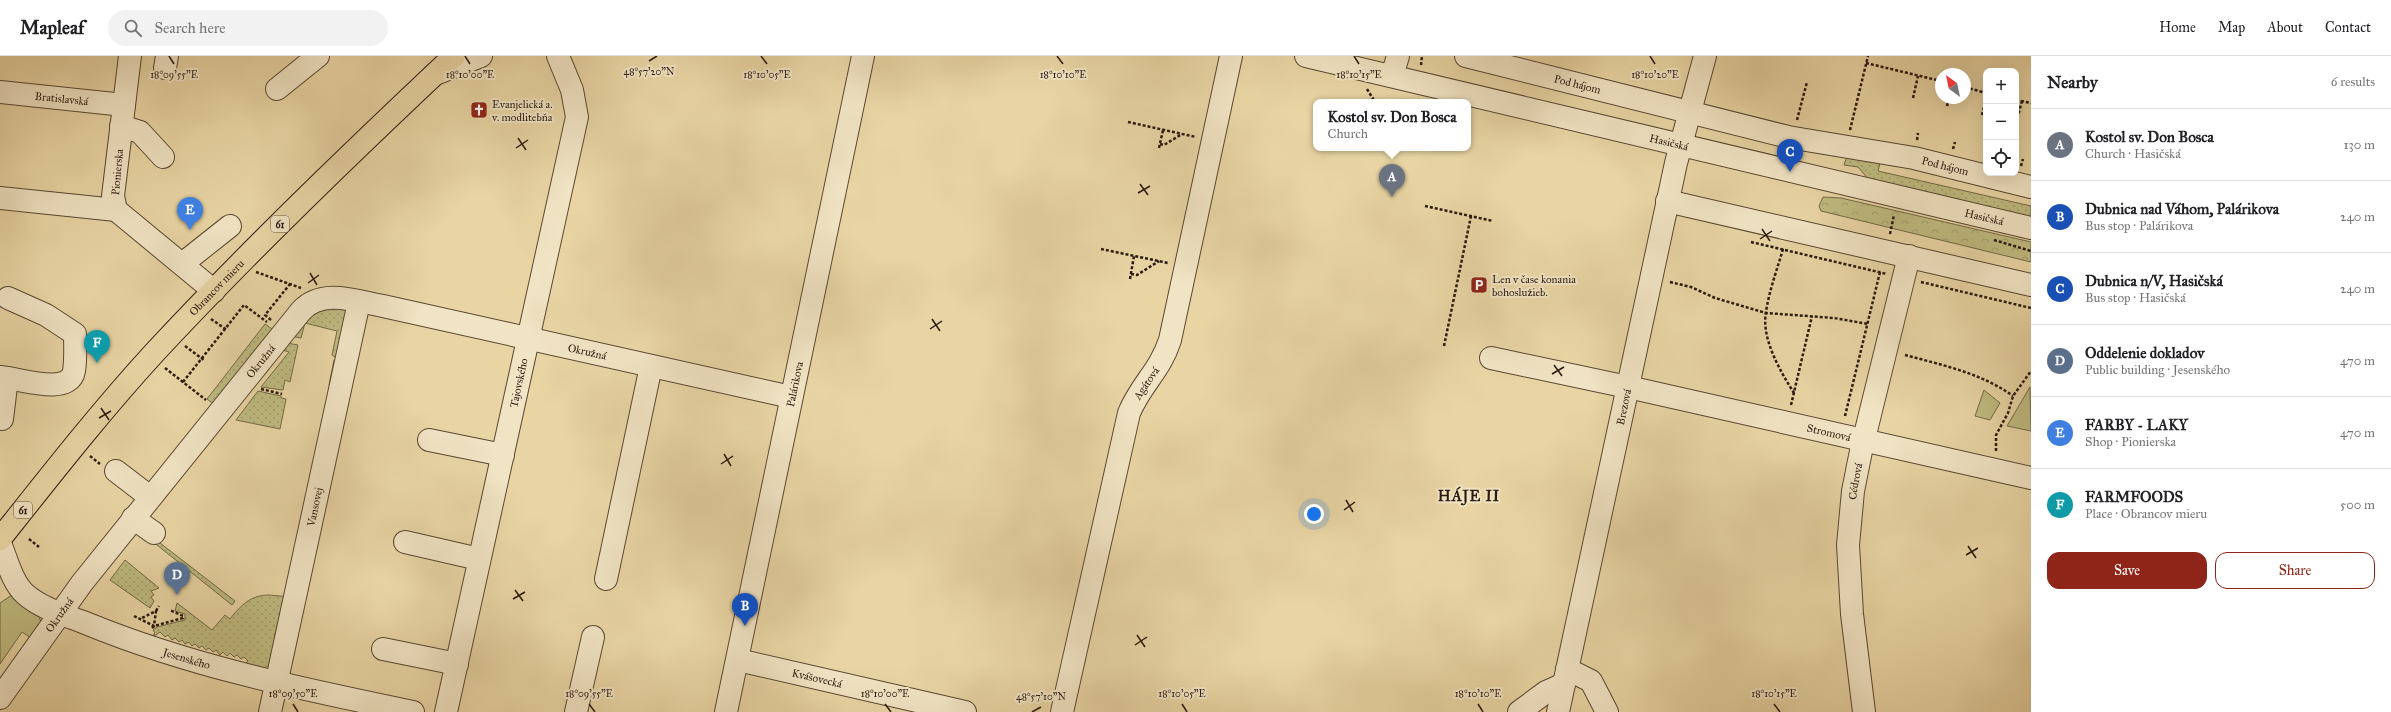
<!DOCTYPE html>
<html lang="en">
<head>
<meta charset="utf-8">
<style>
  body { margin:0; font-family:"IM FELL Great Primer",serif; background:#f2f2f2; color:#202124 }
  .controls { position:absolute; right:12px; top:12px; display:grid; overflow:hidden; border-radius:8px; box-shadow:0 4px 16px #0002 }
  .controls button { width:36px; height:36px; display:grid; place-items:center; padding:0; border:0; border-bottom:1px solid #e0e0e0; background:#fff; color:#202124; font:20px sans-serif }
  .compass { position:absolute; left:1935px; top:12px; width:36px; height:36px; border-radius:50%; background:#fff; box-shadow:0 4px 16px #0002; rotate:327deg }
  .you { position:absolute; left:1314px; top:458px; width:14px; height:14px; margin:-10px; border:3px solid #fff; border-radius:50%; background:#1a73e8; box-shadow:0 0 0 6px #1a73e833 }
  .badge { display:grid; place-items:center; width:26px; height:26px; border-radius:50%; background:#8f2418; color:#fff; font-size:13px; font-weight:700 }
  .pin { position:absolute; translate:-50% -33px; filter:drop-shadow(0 1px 2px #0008) }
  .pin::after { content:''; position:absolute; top:21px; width:14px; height:12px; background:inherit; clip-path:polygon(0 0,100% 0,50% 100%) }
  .popup { position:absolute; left:1313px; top:43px; width:158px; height:52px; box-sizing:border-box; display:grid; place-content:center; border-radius:8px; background:#fff; filter:drop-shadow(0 1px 3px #0005); font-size:13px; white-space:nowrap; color:#757577 }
  .popup b { font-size:15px; color:#202124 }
  .popup::after { content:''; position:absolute; left:50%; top:100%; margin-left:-8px; border:8px solid transparent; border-top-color:#fff }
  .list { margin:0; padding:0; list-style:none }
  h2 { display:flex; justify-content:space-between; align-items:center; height:52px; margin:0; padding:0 16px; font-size:17px }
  h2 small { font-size:13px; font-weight:400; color:#757577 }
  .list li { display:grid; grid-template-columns:26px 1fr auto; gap:12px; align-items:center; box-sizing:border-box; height:72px; padding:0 16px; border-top:1px solid #e0e0e0 }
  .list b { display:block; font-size:15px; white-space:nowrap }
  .list p { margin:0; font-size:13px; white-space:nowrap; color:#757577 }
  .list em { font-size:13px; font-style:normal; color:#757577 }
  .actions { display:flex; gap:8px; padding:12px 16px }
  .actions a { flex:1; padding:9px 0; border:1px solid #8f2418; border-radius:12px; text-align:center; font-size:14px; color:#8f2418 }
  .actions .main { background:#8f2418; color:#fff }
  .icon { flex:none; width:22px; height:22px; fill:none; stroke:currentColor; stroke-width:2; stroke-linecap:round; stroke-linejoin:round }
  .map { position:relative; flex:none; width:2031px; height:656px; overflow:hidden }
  header { display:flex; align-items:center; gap:24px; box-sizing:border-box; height:56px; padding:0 20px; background:#fff; border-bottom:1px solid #e0e0e0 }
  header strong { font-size:19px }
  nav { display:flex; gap:22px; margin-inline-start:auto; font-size:14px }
  .search { width:280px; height:36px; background:#f2f2f2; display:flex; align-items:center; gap:10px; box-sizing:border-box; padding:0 14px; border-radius:22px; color:#757577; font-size:15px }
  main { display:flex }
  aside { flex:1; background:#fff }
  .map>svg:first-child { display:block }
  .grass { fill:url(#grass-dots); stroke:#746a48 }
  .forest { fill:url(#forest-crowns); stroke:#746a48 }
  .green { fill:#bfbb80; stroke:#746a48 }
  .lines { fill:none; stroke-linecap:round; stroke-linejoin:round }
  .minor-casing { stroke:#594834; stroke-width:24 }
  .major-casing { stroke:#29190f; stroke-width:24 }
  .path { stroke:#29190f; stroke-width:2.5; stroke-dasharray:3 2; stroke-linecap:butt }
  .minor { stroke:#f1e4c4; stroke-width:22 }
  .major { stroke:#e9d5a4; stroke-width:22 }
  .ticks { fill:none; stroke:#29190f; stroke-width:1.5 }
  .labels { text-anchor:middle; stroke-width:4; stroke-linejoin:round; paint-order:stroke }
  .shield { fill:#f1e4c4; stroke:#655645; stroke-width:1 }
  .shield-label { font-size:10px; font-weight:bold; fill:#29190f }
  .street-label { font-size:11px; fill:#29190f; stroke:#f1e4c4 }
  .poi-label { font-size:11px; fill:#29190f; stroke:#f1e4c4; text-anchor:start }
  .district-label { font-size:15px; font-weight:bold; letter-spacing:1px; fill:#29190f; stroke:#f1e4c4 }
  .ticks-label { font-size:10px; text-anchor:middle; fill:#29190f; stroke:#f1e4c4; stroke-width:4; stroke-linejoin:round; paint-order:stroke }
</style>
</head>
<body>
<header>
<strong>Mapleaf</strong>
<div class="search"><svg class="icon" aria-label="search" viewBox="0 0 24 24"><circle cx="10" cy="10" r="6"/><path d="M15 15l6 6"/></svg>Search here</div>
<nav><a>Home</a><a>Map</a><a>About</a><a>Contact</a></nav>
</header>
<main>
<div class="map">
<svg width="2031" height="656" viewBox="0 0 2031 656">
  <defs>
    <pattern id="grass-dots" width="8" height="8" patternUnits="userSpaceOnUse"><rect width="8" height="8" fill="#bfbb80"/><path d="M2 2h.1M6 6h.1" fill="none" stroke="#a4a06d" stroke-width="1.8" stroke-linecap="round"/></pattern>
    <pattern id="forest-crowns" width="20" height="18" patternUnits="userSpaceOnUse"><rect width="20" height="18" fill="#bfbb80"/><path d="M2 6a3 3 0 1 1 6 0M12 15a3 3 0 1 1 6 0" fill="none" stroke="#a4a06d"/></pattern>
  </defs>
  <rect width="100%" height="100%" fill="#e9d5a4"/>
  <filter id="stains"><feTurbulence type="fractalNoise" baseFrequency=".005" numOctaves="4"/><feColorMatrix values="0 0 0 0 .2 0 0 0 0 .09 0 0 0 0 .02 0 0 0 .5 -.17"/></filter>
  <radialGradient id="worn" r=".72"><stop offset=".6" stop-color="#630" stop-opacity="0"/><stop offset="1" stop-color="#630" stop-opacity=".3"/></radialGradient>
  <g class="grass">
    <polygon points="1848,97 1882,100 1878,115 2031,150 2031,161 1870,125 1858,111 1844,109"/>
    <path d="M327,248L343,252L351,260L334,342L329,341L331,330L329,329L334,304L338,303L332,299L337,275L305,267L301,282L286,279C298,265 307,250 327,248Z"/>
    <polygon points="265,268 278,277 218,351 207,343"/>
    <polygon points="282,286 298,289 290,326 285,324 283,334 261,331 289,296 276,292"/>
    <polygon points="258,335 281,340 281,342 286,343 280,373 236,364"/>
    <polygon points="151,480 235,545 232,549 147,481"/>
    <polygon points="125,504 159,532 151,535 154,539 151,541 154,545 150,552 110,524"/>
    <path d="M269,539L291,541L273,614L240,613L248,605L244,601L241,603L237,599L234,601L230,597L227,600L223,596L220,599L216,594L213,596L209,592L206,594L202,590L199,592L195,588L192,590L189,586L185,588L182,584L179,586L175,582L172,584L168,579L165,581L160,576L150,583L155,577L153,574L157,571L185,564V558L175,555L177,547L212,574L225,559L230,563C241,549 251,539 269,539Z"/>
  </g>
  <polygon class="forest" points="1823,141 1841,142 2031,186 2031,206 1821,155 1819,150"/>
  <g class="green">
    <polygon points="2030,331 2031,375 2007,370"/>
    <polygon points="1984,334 2000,347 1990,364 1975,360"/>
    <polygon points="15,537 38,558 41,566 34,584 22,576 0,608 0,547"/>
  </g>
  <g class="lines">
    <g class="minor-casing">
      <g id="minor">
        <polyline points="130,0 113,140 116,154 214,235"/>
        <path id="s1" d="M1306,0L2031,172"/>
        <path id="s2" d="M1466,0L1788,81L1914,102L2031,131"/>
        <polyline points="165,12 167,0"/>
        <polyline points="435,18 481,0"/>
        <polyline points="1392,20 1398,0"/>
        <polyline points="277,33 318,0"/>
        <path id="s3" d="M0,36L124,49"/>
        <polyline points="121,70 140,76 163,101"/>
        <polyline points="0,142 116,154"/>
        <polyline points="1667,145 2031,229"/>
        <polyline points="182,208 230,170"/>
        <path id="s4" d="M1491,302L1637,333L2031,422"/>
        <polyline points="0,321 7,322 2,363"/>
        <path d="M7,322C24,324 70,339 74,315C76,303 75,290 75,278L46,259L8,242"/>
        <polyline points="429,384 503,399"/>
        <polyline points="116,415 150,441"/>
        <polyline points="133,462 154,477"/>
        <polyline points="405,486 479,503"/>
        <path id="s5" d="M0,487C7,504 12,526 25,538C42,553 68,560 88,568C193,611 303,633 413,656"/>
        <polyline points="606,523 651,310"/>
        <polyline points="383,593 457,608"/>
        <path id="s6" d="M738,604L965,656"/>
        <polyline points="1567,613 1591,625 1607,656"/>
        <path id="s7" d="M0,642L82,527L301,255C322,232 356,245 383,250L791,341"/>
        <path id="s8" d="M270,656L359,246"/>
        <path id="s9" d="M446,656L577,61L572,34L558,0"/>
        <polyline points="576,656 593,581"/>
        <path id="s10" d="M726,656L863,0"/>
        <path id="s11" d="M1062,656L1129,357C1141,328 1160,315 1170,284L1231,0"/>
        <polyline points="1519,656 1546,636 1564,628"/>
        <path id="s12" d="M1558,656L1676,107L1705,0"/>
        <path id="s13" d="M1864,656L1852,558L1848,489L1853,435L1861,395L1909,200"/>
      </g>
    </g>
    <g class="major-casing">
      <g id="major">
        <path id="s14" d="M0,483C50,420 100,356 155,296C251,193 352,96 454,0"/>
      </g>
    </g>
    <g class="path">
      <polyline points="1866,7 1941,25"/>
      <polyline points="1421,9 1422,0"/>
      <polyline points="1965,31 1986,37"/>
      <polyline points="1367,33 1375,46"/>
      <polyline points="1913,42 1918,20"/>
      <polyline points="2016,44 2031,47"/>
      <polyline points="1947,50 1949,42"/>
      <polyline points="1982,59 1986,43"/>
      <polyline points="1797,64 1807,26"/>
      <polyline points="1128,66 1196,81"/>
      <polyline points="2016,67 2022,45"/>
      <polyline points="1850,74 1868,0"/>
      <polyline points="1917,84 1918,77"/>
      <polyline points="1160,88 1164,89 1182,78"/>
      <polyline points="1159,92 1163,74"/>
      <polyline points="1953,93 1955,86"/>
      <polyline points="2021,110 2023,103"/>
      <polyline points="1425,150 1493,165"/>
      <polyline points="1890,178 1894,159"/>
      <polyline points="1994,184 2031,195"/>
      <polyline points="1751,186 1887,218"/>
      <polyline points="1101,193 1168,207"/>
      <path d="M1783,193C1777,214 1769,235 1766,256C1761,282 1780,315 1794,337"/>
      <polyline points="256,216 301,232"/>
      <polyline points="1131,218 1137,219 1159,205"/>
      <polyline points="1130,223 1134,200"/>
      <polyline points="1670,226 1691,231 1715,242 1766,257 1834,262 1868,268"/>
      <polyline points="1921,226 2031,252"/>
      <polyline points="211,263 227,274"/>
      <polyline points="271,264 265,259 290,228"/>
      <polyline points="185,290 204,304"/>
      <polyline points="1444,290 1471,160"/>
      <path d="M1905,299C1942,309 1981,317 2013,340"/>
      <polyline points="165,312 206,344"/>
      <polyline points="183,326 244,249 267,266"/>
      <polyline points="261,333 282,338"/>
      <polyline points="1791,349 1812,260"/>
      <polyline points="1845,360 1880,216"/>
      <polyline points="1996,395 1996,379 2008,357 2013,340 2031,315"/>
      <polyline points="90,400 100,408"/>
      <polyline points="29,483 39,491"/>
      <polyline points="156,555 159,550"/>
      <polyline points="134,560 154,570 156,555 140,563"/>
      <polyline points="152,572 154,570 183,562 183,560 170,554"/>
    </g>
    <use href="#minor" class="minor"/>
    <use href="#major" class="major"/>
  </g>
  <path class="ticks" d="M169,0L174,8M465,0L470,8M761,0L767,8M1057,0L1063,8M1354,0L1359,8M1650,0L1655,8M649,5L657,0M518,82L526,94M516,92L528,84M1140,128L1148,139M1138,137L1150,130M1762,173L1770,185M1760,183L1772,175M310,217L317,229M308,227L319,219M932,263L940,275M930,273L942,265M1554,309L1562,320M1552,318L1564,311M101,352L109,364M99,362L111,355M724,398L731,410M721,408L733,400M1346,444L1353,456M1344,454L1355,446M1968,490L1976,502M1966,499L1978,492M515,534L523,545M513,543L525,536M1137,579L1145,591M1135,589L1147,581M293,648L298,656M589,648L595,656M885,648L891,656M1182,648L1187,656M1478,648L1483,656M1774,648L1780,656M1032,656L1041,651"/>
  <defs>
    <g id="church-square" transform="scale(0.9)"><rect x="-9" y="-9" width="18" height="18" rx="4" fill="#8f2418" stroke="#f1e4c4"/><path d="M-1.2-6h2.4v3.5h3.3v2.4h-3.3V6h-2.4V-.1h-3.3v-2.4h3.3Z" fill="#fff"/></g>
    <g id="parking-square" transform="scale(0.9)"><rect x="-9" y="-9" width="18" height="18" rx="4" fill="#8f2418" stroke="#f1e4c4"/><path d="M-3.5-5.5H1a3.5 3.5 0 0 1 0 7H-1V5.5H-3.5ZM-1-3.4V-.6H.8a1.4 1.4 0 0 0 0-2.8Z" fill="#fff"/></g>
  </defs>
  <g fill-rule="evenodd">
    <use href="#church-square" x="479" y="54"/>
    <use href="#parking-square" x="1479" y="229"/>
  </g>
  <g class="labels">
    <g class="shield">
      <rect x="271" y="160" width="18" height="16" rx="3"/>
      <rect x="14" y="446" width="18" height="16" rx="3"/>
    </g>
    <g class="shield-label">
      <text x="280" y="172">61</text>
      <text x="23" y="458">61</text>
    </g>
    <g class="street-label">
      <text dy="4" stroke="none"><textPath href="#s2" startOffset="115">Pod hájom</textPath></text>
      <text dy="4" stroke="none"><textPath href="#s3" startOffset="62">Bratislavská</textPath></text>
      <text dy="4" stroke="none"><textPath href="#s1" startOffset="373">Hasičská</textPath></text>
      <text dy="4" stroke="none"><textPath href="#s2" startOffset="492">Pod hájom</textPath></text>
      <text transform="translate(117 116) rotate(-85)" y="4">Pionierska</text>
      <text dy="4" stroke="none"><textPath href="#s1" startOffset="697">Hasičská</textPath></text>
      <text dy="4" stroke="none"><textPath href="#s14" startOffset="332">Obrancov mieru</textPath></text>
      <text dy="4" stroke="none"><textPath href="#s7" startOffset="786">Okružná</textPath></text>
      <text dy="4" stroke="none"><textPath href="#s7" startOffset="426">Okružná</textPath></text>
      <text dy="4" stroke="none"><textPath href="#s9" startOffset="337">Tajovského</textPath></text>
      <text dy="4" stroke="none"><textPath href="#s10" startOffset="335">Palárikova</textPath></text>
      <text dy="4" stroke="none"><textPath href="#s11" startOffset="341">Agátová</textPath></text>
      <text dy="4" stroke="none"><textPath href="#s12" startOffset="312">Brezová</textPath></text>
      <text dy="4" stroke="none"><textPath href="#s4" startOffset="346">Stromová</textPath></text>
      <text dy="4" stroke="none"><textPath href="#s13" startOffset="232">Cédrová</textPath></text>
      <text dy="4" stroke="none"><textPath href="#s8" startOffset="210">Vansovej</textPath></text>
      <text dy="4" stroke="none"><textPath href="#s7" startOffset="102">Okružná</textPath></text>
      <text dy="4" stroke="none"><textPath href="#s5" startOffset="232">Jesenského</textPath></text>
      <text dy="4" stroke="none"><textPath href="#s6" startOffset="81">Kvášovecká</textPath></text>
    </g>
    <g class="poi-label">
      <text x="492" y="52">Evanjelická a.<tspan x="492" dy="13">v. modlitebňa</tspan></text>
      <text x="1492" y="227">Len v čase konania<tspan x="1492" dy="13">bohoslužieb.</tspan></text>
    </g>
    <g class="district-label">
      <text x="1469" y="445">HÁJE II</text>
    </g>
  </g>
  <g class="ticks-label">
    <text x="649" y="19">48°57'20"N</text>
    <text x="1655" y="22">18°10'20"E</text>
    <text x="174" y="22">18°09'55"E</text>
    <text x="470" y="22">18°10'00"E</text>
    <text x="767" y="22">18°10'05"E</text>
    <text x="1063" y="22">18°10'10"E</text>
    <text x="1359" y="22">18°10'15"E</text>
    <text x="293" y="641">18°09'50"E</text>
    <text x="589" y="641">18°09'55"E</text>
    <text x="885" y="641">18°10'00"E</text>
    <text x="1182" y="641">18°10'05"E</text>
    <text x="1478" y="641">18°10'10"E</text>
    <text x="1774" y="641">18°10'15"E</text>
    <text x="1041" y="644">48°57'10"N</text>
  </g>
  <rect width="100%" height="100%" filter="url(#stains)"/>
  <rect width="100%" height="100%" fill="url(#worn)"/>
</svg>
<div class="controls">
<button>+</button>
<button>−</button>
<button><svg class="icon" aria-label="locate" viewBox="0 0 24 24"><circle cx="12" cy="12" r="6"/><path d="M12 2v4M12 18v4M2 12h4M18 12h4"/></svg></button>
</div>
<svg class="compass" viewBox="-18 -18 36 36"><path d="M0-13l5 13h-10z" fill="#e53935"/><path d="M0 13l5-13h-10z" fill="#757577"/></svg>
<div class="you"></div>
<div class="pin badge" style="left:1392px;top:141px;background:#6b7280">A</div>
<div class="popup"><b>Kostol sv. Don Bosca</b>Church</div>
<div class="pin badge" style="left:745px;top:570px;background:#1a4fb4">B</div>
<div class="pin badge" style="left:1790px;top:116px;background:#1a4fb4">C</div>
<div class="pin badge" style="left:177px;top:539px;background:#5c6f8a">D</div>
<div class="pin badge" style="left:190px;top:174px;background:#3f7fe0">E</div>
<div class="pin badge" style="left:97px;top:307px;background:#0f9aa8">F</div>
</div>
<aside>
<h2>Nearby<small>6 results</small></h2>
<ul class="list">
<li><span class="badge" style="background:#6b7280">A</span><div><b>Kostol sv. Don Bosca</b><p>Church · Hasičská</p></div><em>130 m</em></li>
<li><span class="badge" style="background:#1a4fb4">B</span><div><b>Dubnica nad Váhom, Palárikova</b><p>Bus stop · Palárikova</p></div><em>240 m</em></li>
<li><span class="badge" style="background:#1a4fb4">C</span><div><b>Dubnica n/V, Hasičská</b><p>Bus stop · Hasičská</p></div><em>240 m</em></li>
<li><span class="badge" style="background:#5c6f8a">D</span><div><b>Oddelenie dokladov</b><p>Public building · Jesenského</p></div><em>470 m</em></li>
<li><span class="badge" style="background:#3f7fe0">E</span><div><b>FARBY - LAKY</b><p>Shop · Pionierska</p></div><em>470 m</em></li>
<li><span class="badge" style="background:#0f9aa8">F</span><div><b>FARMFOODS</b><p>Place · Obrancov mieru</p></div><em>500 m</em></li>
</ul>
<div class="actions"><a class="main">Save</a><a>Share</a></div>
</aside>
</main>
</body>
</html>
